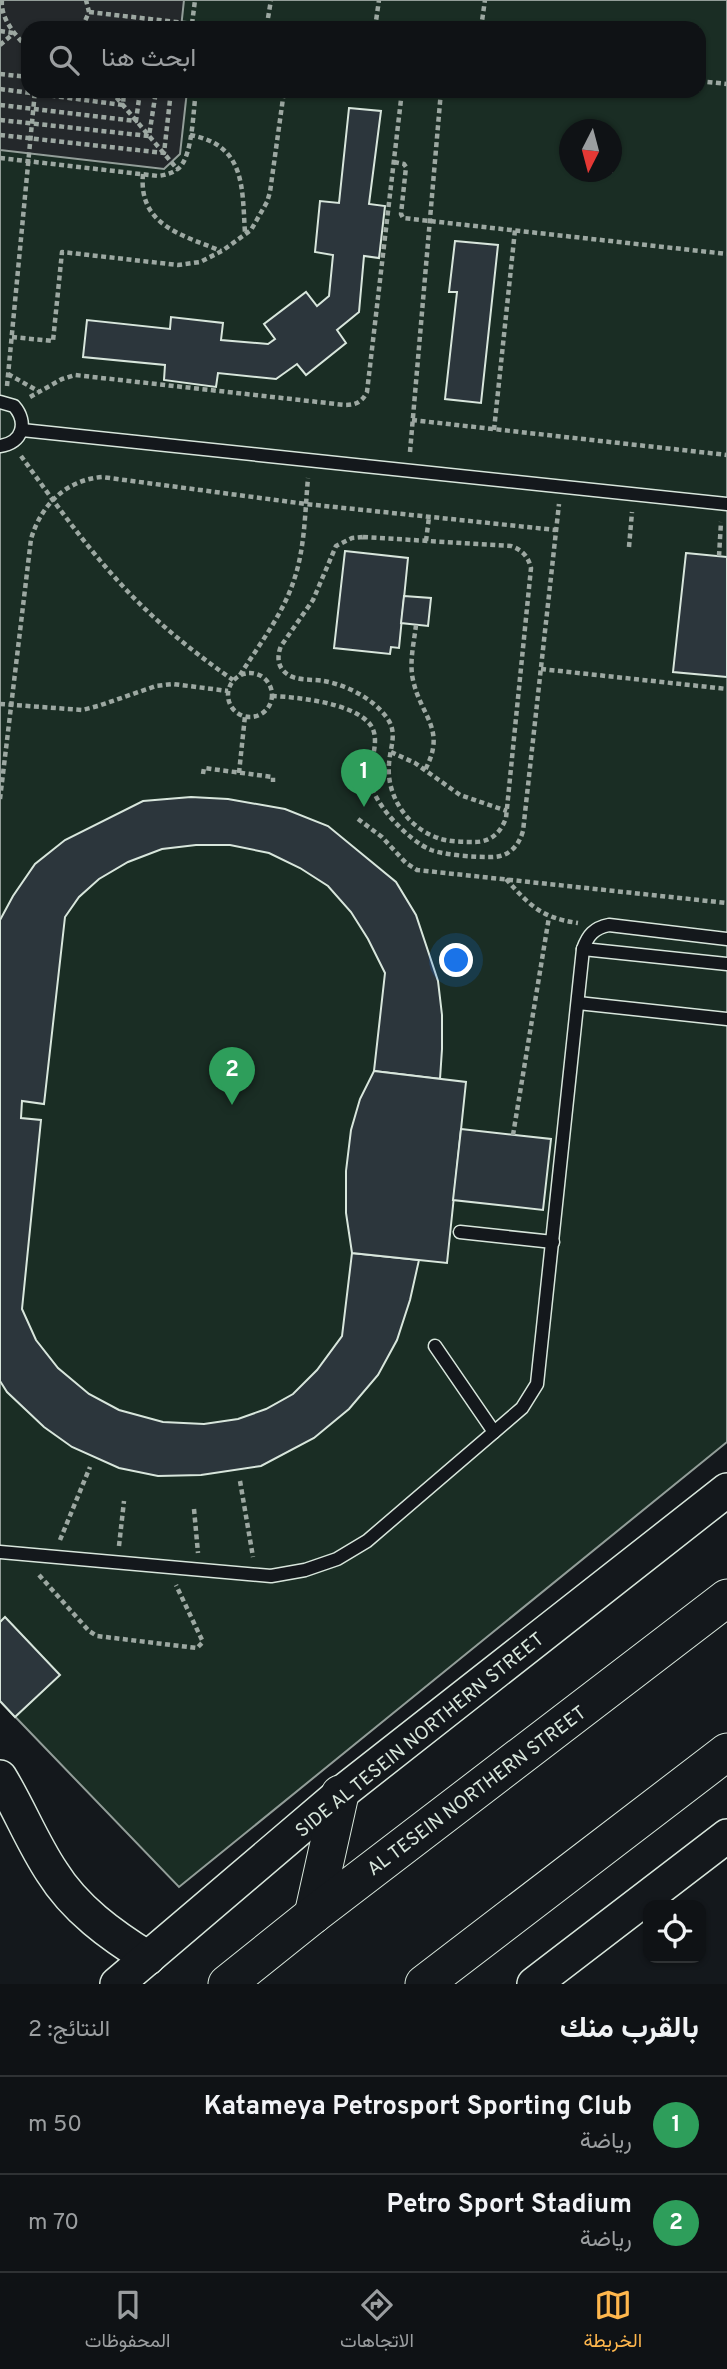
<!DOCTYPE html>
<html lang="ar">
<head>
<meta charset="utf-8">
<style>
  body { margin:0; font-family:Overpass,Vazirmatn,sans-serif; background:#1d2022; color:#f1f3f6; direction:rtl }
  .controls { position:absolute; right:21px; bottom:21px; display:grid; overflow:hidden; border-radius:14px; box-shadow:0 2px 5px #0004 }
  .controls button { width:63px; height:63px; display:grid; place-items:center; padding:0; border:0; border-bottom:2px solid #2f3234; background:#0f1215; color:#f1f3f6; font:35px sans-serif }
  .compass { position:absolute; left:559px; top:119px; width:63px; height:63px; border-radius:50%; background:#0f1215; box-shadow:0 2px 5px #0004; rotate:186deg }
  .you { position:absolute; left:457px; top:961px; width:24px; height:24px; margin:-18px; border:5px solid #fff; border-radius:50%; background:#1a73e8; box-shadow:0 0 0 10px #1a73e833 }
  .badge { display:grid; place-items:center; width:46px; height:46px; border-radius:50%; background:#ffb74d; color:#fff; font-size:23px; font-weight:700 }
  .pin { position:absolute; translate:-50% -58px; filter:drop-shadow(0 2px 4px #0008) }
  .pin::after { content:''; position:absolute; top:37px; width:24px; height:21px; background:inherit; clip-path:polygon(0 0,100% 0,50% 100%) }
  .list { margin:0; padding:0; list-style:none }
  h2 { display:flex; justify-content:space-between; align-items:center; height:91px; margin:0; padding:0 28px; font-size:30px }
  h2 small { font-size:23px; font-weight:400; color:#9b9ea0 }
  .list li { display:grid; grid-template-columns:46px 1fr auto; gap:21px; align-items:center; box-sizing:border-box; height:98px; padding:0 28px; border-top:2px solid #2f3234 }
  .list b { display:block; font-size:26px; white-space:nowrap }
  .list p { margin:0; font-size:23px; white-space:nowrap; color:#9b9ea0 }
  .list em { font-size:23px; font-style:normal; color:#9b9ea0 }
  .icon { flex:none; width:38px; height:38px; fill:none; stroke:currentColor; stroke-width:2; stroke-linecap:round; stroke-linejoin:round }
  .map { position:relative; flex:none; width:727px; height:1984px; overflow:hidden; direction:ltr }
  .search { position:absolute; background:#0f1215; box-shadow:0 2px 5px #0004; left:21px; right:21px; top:21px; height:77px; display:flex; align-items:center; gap:18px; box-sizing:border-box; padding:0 24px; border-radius:21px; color:#9b9ea0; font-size:26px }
  .sheet { height:287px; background:#0f1215 }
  nav { display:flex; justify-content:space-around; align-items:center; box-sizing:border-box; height:98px; border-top:2px solid #2f3234; background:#0f1215; font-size:19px; color:#9b9ea0 }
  nav a { display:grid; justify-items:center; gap:4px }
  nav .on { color:#ffb74d }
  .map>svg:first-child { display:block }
  .green { fill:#1a2d24; stroke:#939e99; stroke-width:2; fill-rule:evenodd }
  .parking { fill:#24282b; stroke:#939e99; stroke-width:2 }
  .building { fill:#2c363c; stroke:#d8e6dc; stroke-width:2 }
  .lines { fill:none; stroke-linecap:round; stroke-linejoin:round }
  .lane-casing { stroke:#d8e6dc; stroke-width:15 }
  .secondary-casing { stroke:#d8e6dc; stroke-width:36 }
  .primary-casing { stroke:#d8e6dc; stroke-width:39 }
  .path { stroke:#9da8a2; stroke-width:4.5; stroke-dasharray:5 3.5; stroke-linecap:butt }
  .lane { stroke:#14181c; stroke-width:12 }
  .secondary { stroke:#14181c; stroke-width:33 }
  .primary { stroke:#14181c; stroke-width:37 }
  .labels { text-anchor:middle; stroke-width:5; stroke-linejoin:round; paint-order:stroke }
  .street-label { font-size:19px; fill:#d8e6dc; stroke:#14181c }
</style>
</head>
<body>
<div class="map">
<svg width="727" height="1984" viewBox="0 0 727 1984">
  <rect width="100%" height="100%" fill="#14181c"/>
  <path class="green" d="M0,0H727V1442L179,1887L0,1701ZM28,28H699V91H28ZM570,130H612V172H570Z"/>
  <polygon class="parking" points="0,0 184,0 181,28 28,28 28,91 187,91 180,154 164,169 0,150"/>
  <g class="building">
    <polygon points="349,108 381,111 369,204 385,206 379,258 364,256 359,312 337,330 346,343 306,375 297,364 276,379 218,373 216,387 164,380 165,365 83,357 87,320 170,329 171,317 223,323 221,340 268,344 275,339 264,324 306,292 317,306 329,296 333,255 315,252 320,201 339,203"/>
    <polygon points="455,241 498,245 481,403 445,399 457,292 449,292"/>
    <polygon points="345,551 408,558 399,648 391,647 390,654 334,648"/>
    <polygon points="686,553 727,557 727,677 673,672"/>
    <polygon points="404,596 431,598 428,626 401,623"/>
    <polygon points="191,797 228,799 285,809 328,826 396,882 416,915 438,981 442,1015 442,1049 440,1079 374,1071 385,973 368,939 351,912 328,886 300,868 269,853 230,845 196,845 162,849 128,862 99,879 79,897 65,917 44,1104 22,1101 21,1118 41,1120 22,1309 36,1340 58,1368 89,1394 119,1410 163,1422 204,1424 238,1419 266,1409 293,1394 317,1370 342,1336 352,1253 419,1260 410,1300 397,1340 378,1375 349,1409 314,1438 261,1466 201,1475 158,1476 119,1468 72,1447 44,1427 7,1392 0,1381 0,920 13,896 35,864 65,840 143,801"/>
    <polygon points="374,1071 466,1082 447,1263 352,1253 346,1213 346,1171 351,1130 360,1099"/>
    <polygon points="461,1129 551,1139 543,1210 453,1200"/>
    <polygon points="5,1617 60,1675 15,1717 0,1701 0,1622"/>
  </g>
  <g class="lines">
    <g class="lane-casing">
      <g id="lane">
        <path d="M0,402L14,406C28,422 23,443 0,446"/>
        <polyline points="22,430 727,504"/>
        <polyline points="583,949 727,964"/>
        <polyline points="578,1003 727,1019"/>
        <polyline points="460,1232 553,1242"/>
        <polyline points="435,1346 494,1432"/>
        <path d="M0,1552L271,1576L305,1570L337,1559L367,1541L522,1408L537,1384L583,949C588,935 594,928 609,925L727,939"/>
      </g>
    </g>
    <g class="secondary-casing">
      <g id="secondary">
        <path d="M0,1777C19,1808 32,1842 52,1872C75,1909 111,1935 148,1958"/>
        <polyline points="117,1984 340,1794 727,1490"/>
        <polyline points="534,1984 727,1836"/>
      </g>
    </g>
    <g class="primary-casing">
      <g id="primary">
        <polyline points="313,1915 340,1794"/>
        <polyline points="227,1984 313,1915 727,1598"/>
        <polyline points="424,1984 727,1752"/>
      </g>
    </g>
    <g class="path">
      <path d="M2,0C0,19 16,35 28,49"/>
      <polyline points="89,12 228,28"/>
      <polyline points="268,18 271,0"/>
      <polyline points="192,24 195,0"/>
      <polyline points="82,28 89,12 86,0"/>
      <polyline points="375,28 379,0"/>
      <polyline points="481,28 485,0"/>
      <polyline points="0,31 13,33"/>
      <polyline points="0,45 14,33"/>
      <polyline points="0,74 28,77"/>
      <polyline points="699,81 727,84"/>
      <polyline points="0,89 123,105 124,91"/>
      <polyline points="111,91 178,170"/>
      <polyline points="0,105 136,121 140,91"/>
      <polyline points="0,120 149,136 156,91"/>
      <polyline points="0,135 164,153 171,91"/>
      <path d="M190,135C246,145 242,188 245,233"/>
      <path d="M0,158L158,176C166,175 173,173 179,168C193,155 193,110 196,91"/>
      <polyline points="394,162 404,164 406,167 401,214 403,218 727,254"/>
      <path d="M143,174C138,226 183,235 221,251"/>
      <polyline points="12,337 53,341 62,252 178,265 200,262 222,251 251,230 267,202 270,192 284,91"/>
      <polyline points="8,374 38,391"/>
      <polyline points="7,386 35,91"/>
      <path d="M30,397L62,379L75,375L345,405C356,405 362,402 367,392L402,91"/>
      <polyline points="412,420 727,455"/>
      <polyline points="494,430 515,230"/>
      <polyline points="410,452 441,91"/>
      <path d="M21,456C57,506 94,558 138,602C167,631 199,656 233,680"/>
      <path d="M363,537L511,546C522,550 528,556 531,568L506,818C501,832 491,842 475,842C464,842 449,842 438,838C408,828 386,796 389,764C390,747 398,733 387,718C373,698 346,685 324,681C313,679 296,681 287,674C277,667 277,656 281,646L313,600L336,546L352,538Z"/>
      <polyline points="426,541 429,517"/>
      <polyline points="629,547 632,512"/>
      <polyline points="719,556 721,522"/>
      <path d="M416,625C414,643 409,662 413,680C421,717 447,729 425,770"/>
      <polyline points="541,669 727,689"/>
      <circle cx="250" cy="695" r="22"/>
      <path d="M240,675C259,645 283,614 294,580C305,548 305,511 308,478"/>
      <path d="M272,696C298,697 350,703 368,722C383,737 369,761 370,779C372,803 409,841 431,850C445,855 473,857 489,857C507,858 518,848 523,831L559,504"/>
      <polyline points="0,704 82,710 98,706 156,686 173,684 228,691"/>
      <polyline points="391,752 415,763 460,795 507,811"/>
      <polyline points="239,773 245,716"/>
      <polyline points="203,774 204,768 273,777 273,782"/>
      <path d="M0,799L31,539C41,505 66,480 102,477L306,504L556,530"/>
      <polyline points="358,819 382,837 406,863 417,870 727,903"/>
      <path d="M506,879C530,906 542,918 578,923"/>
      <polyline points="513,1135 549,917"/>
      <polyline points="240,1481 253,1557"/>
      <polyline points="194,1509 198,1553"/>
      <polyline points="60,1540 90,1467"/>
      <polyline points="119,1546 124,1501"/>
      <polyline points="39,1575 89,1631 97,1636 197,1648 202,1643 202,1640 176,1585"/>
    </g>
    <use href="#lane" class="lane"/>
    <use href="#secondary" class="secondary"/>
    <use href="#primary" class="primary"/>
  </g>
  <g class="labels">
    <g class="street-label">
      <text transform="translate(419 1734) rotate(-39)" y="7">SIDE AL TESEIN NORTHERN STREET</text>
      <text transform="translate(476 1790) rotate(-37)" y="7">AL TESEIN NORTHERN STREET</text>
    </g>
  </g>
</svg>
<div class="controls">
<button><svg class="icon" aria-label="locate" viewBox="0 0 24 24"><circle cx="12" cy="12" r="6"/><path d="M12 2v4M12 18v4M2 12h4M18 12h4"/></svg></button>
</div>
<svg class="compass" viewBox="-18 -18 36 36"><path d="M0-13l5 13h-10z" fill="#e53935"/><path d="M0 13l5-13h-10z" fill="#9b9ea0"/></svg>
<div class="you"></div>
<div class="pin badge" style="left:364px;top:807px;background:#2e9e5b">1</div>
<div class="pin badge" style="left:232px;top:1105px;background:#2e9e5b">2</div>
<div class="search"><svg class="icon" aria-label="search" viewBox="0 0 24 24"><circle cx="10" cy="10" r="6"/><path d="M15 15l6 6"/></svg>ابحث هنا</div>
</div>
<section class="sheet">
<h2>بالقرب منك<small>النتائج: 2</small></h2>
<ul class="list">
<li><span class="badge" style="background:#2e9e5b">1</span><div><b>Katameya Petrosport Sporting Club</b><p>رياضة</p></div><em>50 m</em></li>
<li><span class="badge" style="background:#2e9e5b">2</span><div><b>Petro Sport Stadium</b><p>رياضة</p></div><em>70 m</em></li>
</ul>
</section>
<nav>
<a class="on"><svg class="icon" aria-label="map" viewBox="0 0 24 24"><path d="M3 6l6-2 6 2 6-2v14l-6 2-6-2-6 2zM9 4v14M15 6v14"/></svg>الخريطة</a>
<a><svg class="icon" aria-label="directions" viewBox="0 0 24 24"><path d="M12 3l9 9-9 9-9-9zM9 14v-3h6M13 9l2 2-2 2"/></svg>الاتجاهات</a>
<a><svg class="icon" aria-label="saved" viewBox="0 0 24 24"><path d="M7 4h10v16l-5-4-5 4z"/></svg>المحفوظات</a>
</nav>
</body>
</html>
